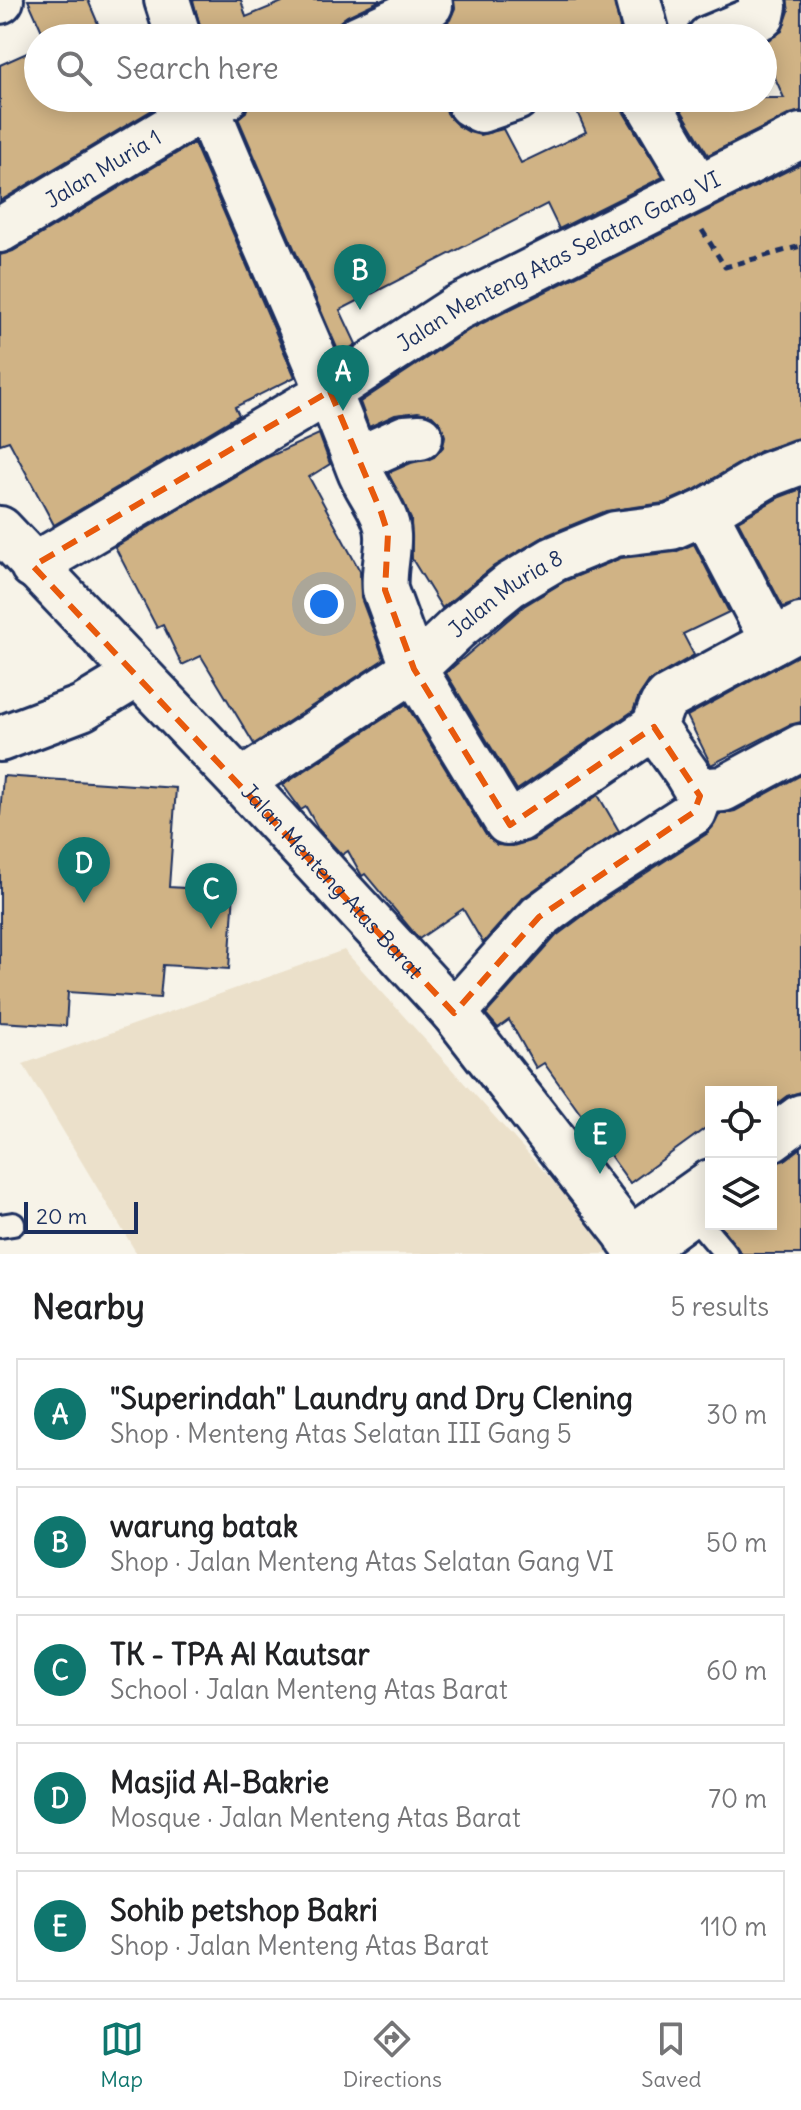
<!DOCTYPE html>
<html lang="en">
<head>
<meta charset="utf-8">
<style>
  body { margin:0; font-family:Delius,sans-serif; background:#f6f6f6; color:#202124 }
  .controls { position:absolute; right:24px; bottom:24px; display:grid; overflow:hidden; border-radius:0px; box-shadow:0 4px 20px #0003 }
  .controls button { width:72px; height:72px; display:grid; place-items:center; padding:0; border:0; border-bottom:2px solid #e0e0e0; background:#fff; color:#202124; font:40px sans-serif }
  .scale { position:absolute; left:24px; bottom:20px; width:114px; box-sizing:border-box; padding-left:8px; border:4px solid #1b2f5e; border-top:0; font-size:22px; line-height:28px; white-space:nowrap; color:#1b2f5e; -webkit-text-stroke:6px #f7f3e8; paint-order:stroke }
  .you { position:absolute; left:324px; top:604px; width:28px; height:28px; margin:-20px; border:6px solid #fff; border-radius:50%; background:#1a73e8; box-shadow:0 0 0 12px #1a73e833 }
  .badge { display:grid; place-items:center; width:52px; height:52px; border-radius:50%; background:#0f766e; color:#fff; font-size:26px; font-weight:700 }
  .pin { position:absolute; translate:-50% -66px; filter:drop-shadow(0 2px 4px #0008) }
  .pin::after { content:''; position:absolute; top:42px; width:28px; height:24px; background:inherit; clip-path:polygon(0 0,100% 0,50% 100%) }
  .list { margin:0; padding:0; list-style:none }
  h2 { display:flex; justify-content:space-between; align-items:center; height:104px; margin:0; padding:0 32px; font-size:34px }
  h2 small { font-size:26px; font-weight:400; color:#757577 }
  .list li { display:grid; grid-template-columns:52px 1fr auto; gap:24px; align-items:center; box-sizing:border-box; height:112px; margin:0 16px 16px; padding:0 16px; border:2px solid #e0e0e0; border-radius:0px }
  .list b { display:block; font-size:30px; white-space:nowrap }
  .list p { margin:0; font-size:26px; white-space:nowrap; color:#757577 }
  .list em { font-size:26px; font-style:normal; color:#757577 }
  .icon { flex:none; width:44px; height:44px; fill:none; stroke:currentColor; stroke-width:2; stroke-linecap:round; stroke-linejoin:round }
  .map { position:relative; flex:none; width:801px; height:1254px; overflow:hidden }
  .search { position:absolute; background:#fff; box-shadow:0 4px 20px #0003; left:24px; right:24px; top:24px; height:88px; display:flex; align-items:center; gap:20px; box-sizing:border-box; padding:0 28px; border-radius:44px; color:#757577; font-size:30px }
  .sheet { height:744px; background:#fff }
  nav { display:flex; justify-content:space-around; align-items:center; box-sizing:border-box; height:112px; border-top:2px solid #e0e0e0; background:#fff; font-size:22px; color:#757577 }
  nav a { display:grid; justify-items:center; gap:4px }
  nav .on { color:#0f766e }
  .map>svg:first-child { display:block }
  .built { fill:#ebe0ca }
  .building { fill:#d0b385; stroke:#1b2f5e; stroke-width:2 }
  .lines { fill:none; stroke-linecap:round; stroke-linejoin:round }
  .lane-casing { stroke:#1b2f5e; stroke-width:28 }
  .street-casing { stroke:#1b2f5e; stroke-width:50 }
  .secondary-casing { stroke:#1b2f5e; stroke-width:50 }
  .path { stroke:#1b2f5e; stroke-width:5; stroke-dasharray:8 6; stroke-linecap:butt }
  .lane { stroke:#f7f3e8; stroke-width:22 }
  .street { stroke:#f7f3e8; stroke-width:44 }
  .secondary { stroke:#f7f3e8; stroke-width:44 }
  .marked { fill:none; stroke:#e8590c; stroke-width:6; stroke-dasharray:16 10; stroke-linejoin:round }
  .labels { text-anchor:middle; stroke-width:8; stroke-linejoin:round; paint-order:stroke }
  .street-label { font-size:22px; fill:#1b2f5e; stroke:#f7f3e8 }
</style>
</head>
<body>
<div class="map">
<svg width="801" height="1254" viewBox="0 0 801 1254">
  <rect width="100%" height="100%" fill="#f7f3e8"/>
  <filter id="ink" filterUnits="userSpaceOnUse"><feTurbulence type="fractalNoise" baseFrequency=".0125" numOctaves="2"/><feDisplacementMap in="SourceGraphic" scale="16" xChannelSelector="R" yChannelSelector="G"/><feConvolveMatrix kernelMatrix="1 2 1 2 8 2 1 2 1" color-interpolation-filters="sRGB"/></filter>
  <g filter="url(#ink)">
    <polygon class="built" points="344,950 588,1220 615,1254 137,1254 23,1064"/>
    <g class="building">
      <polygon points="28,0 88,0 104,38 45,38"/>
      <polygon points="193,0 241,0 246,17 287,0 381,0 347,16 337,24 333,38 203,38"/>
      <polygon points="454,0 614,0 622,38 418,38 440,28 450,20 455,8"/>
      <polygon points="787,0 801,0 801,111 790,114 708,155 674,98 784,98 763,51 763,43 782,31 789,11"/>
      <polygon points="38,48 38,98 172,98 0,201 0,65"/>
      <polygon points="250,98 444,98 447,113 457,125 469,132 480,135 503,129 521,163 586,132 571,98 620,98 623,111 663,177 559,229 547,204 340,310 356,344 340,355 238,118 246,112"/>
      <polygon points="194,143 295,377 235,407 239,415 54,525 9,441 0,444 0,255 13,251"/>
      <polygon points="801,164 801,438 760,451 694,490 664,503 606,511 545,536 494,566 442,608 412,559 411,519 388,473 411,463 434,457 443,447 445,436 441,424 432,415 418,412 395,415 369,427 360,402 469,330"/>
      <polygon points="319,434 330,464 309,477 360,571 361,598 384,659 254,744 201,656 182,665 163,625 157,628 115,547 264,459"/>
      <polygon points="801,489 801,601 783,607 738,521 780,497"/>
      <polygon points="694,544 729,612 683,634 694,655 649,681 639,696 633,711 517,790 446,673 524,606 565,581 621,558 675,552"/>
      <polygon points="801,654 801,722 789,725 711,765 687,716"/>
      <polygon points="406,704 486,835 497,845 513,846 533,840 598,795 619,831 524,897 483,943 463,909 419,939 365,874 362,876 348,851 342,855 319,830 306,807 301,810 283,785"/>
      <polygon points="801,775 801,1092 787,1096 771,1108 771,1092 711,1092 711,1124 630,1183 544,1063 536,1068 509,1020 498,1028 486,1014 556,936 604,900 708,833 720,814 735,811"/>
      <polygon points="3,776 176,788 169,887 234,891 229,969 163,965 160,998 68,992 66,1026 0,1022 0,815"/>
      <polygon points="801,1148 801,1254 742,1254 719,1224 771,1224 771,1164 785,1160"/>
    </g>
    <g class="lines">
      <g class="lane-casing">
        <g id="lane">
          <polyline points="0,1226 13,1224"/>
          <polyline points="653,1254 698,1221 726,1254"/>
        </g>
      </g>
      <g class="street-casing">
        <g id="street">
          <polyline points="167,0 179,38"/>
          <polyline points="638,0 648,38"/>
          <polyline points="0,1 1,0"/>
          <polyline points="358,38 430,5"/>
          <polyline points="709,38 762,16 764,6 761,0"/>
          <path d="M203,98C253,223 312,343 359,469C367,491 387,511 388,535C389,553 383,571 385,590L414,669L507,822L519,819L654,727"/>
          <polyline points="468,98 470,104 481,110 516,98"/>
          <polyline points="645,98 697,186"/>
          <path id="s1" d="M0,230L207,106L225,98"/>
          <polyline points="356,460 405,438 420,437"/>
          <polyline points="705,512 773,641"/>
          <path id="s2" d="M33,566L330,391L457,308L801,136"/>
          <polyline points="0,739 82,708 137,675"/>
          <path id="s3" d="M241,782L414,669L457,628L510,585L554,559L615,534L671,527L705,512L769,474L801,462"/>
          <polyline points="697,791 723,789 801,747"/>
          <polyline points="454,1013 539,917 590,879 694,812 700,796 687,774 654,727 662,705 668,698 801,626"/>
          <polyline points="771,1139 801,1117"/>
          <polyline points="629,1240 711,1182"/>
        </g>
      </g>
      <g class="secondary-casing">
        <g id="secondary">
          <path id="s4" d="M0,529L241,782L454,1013L642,1254"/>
        </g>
      </g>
      <polyline class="path" points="702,230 725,267 801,246"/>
      <use href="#lane" class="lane"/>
      <use href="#street" class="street"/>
      <use href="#secondary" class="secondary"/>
    </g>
  </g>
  <path class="marked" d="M330,391L381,512L388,534L385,590L414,669L510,825L654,727L700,796L694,812L539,917L454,1013L33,566Z"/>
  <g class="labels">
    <g class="street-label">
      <text dy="8" stroke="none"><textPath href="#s1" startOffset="120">Jalan Muria 1</textPath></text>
      <text dy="8" stroke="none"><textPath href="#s2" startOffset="608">Jalan Menteng Atas Selatan Gang VI</textPath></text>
      <text dy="8" stroke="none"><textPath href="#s3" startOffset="326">Jalan Muria 8</textPath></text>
      <text dy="8" stroke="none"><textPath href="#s4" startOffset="484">Jalan Menteng Atas Barat</textPath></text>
    </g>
  </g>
</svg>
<div class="controls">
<button><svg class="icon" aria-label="locate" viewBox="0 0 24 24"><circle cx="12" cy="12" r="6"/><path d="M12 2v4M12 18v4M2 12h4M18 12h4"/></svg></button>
<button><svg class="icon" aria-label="layers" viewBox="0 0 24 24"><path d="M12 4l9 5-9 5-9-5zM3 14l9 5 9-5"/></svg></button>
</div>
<div class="scale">20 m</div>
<div class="you"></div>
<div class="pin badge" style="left:343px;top:411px">A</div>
<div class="pin badge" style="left:360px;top:310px">B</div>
<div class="pin badge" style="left:211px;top:929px">C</div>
<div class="pin badge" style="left:84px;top:903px">D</div>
<div class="pin badge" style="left:600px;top:1174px">E</div>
<div class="search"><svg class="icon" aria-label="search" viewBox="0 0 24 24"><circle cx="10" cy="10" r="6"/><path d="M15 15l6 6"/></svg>Search here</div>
</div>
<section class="sheet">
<h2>Nearby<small>5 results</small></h2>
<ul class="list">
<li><span class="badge">A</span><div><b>&quot;Superindah&quot; Laundry and Dry Clening</b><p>Shop · Menteng Atas Selatan III Gang 5</p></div><em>30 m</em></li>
<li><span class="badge">B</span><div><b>warung batak</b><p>Shop · Jalan Menteng Atas Selatan Gang VI</p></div><em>50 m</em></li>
<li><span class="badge">C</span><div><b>TK - TPA Al Kautsar</b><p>School · Jalan Menteng Atas Barat</p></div><em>60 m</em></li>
<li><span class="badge">D</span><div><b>Masjid Al-Bakrie</b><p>Mosque · Jalan Menteng Atas Barat</p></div><em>70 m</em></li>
<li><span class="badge">E</span><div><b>Sohib petshop Bakri</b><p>Shop · Jalan Menteng Atas Barat</p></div><em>110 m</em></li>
</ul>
</section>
<nav>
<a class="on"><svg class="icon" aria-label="map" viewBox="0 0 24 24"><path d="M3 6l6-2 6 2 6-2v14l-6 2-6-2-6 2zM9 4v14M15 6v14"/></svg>Map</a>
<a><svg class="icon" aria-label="directions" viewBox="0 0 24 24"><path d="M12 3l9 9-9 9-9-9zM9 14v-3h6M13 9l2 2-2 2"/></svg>Directions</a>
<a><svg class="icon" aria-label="saved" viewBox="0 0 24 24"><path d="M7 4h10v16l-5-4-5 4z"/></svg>Saved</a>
</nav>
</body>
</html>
